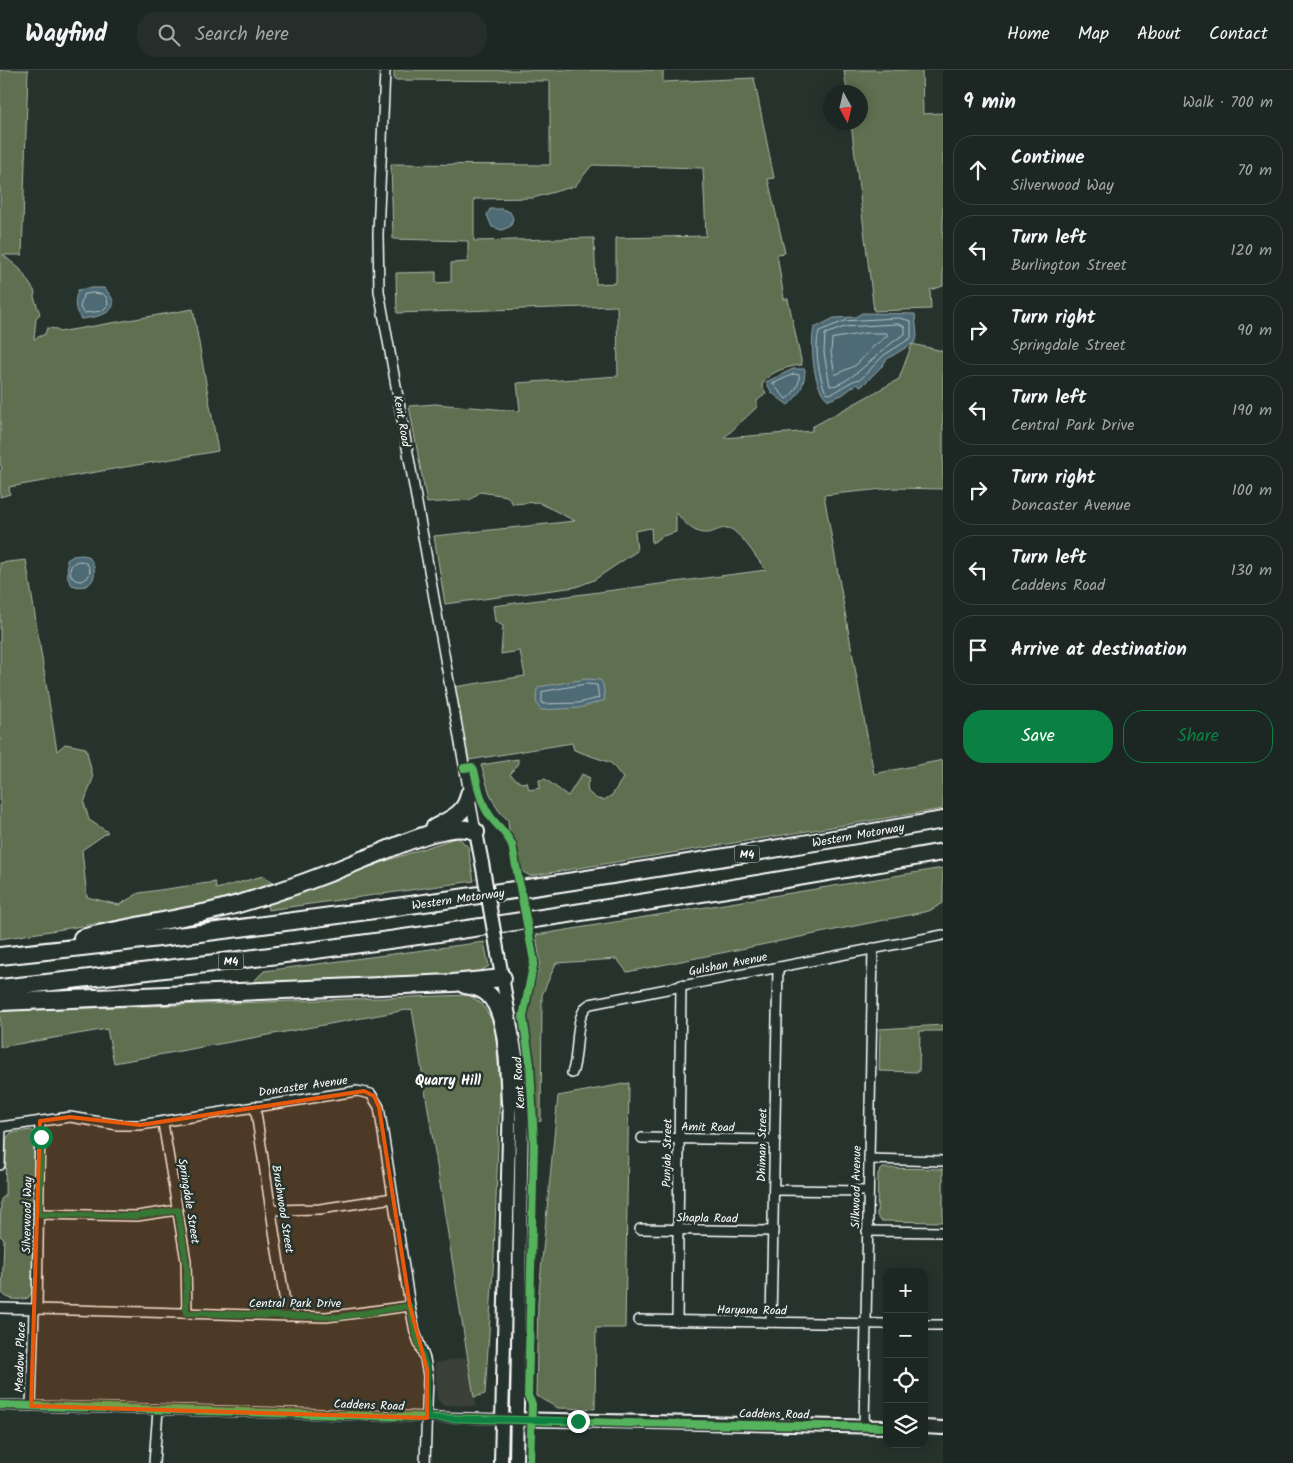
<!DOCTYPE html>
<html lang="en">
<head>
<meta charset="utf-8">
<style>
  body { margin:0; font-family:Kalam,sans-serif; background:#252e2a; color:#f1f3f6 }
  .controls { position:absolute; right:15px; bottom:15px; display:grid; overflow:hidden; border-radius:10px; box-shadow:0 2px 12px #0003 }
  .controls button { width:45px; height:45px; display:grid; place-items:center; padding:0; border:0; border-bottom:1px solid #3a4340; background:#1c2622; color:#f1f3f6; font:25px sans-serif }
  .compass { position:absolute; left:823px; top:15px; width:45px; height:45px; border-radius:50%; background:#1c2622; box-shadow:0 2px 12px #0003; rotate:172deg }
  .stop { position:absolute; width:15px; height:15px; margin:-11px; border:4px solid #0b8043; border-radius:50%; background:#fff }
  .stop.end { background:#0b8043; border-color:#fff; box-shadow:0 1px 5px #0008 }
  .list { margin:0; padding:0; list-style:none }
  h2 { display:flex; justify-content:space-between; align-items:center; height:65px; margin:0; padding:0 20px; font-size:21px }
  h2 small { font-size:16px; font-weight:400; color:#a0a5a5 }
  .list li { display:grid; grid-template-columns:32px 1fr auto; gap:15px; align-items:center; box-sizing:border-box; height:70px; margin:0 10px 10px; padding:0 10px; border:1px solid #3a4340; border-radius:20px }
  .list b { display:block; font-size:19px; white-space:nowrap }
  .list p { margin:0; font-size:16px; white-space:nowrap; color:#a0a5a5 }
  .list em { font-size:16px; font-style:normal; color:#a0a5a5 }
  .actions { display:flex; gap:10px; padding:15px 20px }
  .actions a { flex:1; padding:11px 0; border:1px solid #0b8043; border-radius:20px; text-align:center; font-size:18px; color:#0b8043 }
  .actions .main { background:#0b8043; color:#fff }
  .icon { flex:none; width:28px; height:28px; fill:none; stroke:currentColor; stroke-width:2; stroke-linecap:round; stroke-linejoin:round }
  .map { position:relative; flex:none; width:943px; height:1393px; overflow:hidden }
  header { display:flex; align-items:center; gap:30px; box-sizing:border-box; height:70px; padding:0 25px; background:#1c2622; border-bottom:1px solid #3a4340 }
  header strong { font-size:24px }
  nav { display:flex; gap:28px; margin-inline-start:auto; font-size:18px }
  .search { width:350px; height:45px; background:#252e2a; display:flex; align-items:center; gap:12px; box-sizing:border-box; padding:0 18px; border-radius:20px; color:#a0a5a5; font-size:19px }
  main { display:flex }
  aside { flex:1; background:#1c2622 }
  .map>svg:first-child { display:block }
  .built { fill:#3a4038 }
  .green { fill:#5f6f51; stroke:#afb7a8; fill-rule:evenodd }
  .water { fill:#4e6a74; stroke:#95a6ac }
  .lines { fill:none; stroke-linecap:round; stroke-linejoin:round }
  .shore { stroke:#b8c3c7; stroke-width:1 }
  .street-casing { stroke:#fff; stroke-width:12 }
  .secondary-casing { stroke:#fff; stroke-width:16 }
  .highway-casing { stroke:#fff; stroke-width:20 }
  .street { stroke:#26332d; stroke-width:9 }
  .secondary { stroke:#26332d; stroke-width:12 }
  .highway { stroke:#26332d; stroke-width:16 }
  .secondary-bridge-casing { stroke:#fff; stroke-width:16; stroke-linecap:butt }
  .secondary-bridge { stroke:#26332d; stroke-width:12 }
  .cycleway-casing { stroke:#26332d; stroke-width:11 }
  .cycleway { stroke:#56b35d; stroke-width:8 }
  .route { stroke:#0b8043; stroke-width:6 }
  .marked { fill:#e8590c; fill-opacity:0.2; stroke:#e8590c; stroke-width:4; stroke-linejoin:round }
  .labels { text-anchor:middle; stroke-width:5; stroke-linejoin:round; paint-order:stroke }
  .shield { fill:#26332d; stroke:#bec2c0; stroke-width:1 }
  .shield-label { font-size:11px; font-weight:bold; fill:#fff }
  .street-label { font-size:12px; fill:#fff; stroke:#26332d }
  .neighbourhood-label { font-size:14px; font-weight:bold; fill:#fff; stroke:#26332d }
</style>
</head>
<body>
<header>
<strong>Wayfind</strong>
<div class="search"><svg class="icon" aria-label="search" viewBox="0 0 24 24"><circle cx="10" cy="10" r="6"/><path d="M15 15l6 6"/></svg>Search here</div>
<nav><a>Home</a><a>Map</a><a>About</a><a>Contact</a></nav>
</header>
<main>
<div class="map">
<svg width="943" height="1393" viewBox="0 0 943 1393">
  <rect width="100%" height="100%" fill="#26332d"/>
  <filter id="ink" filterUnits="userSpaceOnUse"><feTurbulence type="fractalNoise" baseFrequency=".02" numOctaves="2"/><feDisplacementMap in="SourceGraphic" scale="10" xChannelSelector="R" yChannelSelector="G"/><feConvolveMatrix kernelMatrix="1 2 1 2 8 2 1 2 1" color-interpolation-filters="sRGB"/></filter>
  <g filter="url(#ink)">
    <polygon class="built" points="468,1287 476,1336 443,1335 437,1329 435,1293"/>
    <g class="green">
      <polygon points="0,0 28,0 22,185 3,185 20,199 35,222 34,227 40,244 36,248 34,269 45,264 47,258 57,259 59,262 193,239 218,381 9,417 10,424 0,427 0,401 2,398 0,395"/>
      <path d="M394,0H663V12L754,8L774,108L768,109L785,183L777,184L784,229H788L802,295C789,296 766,302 762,316L766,323L757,331V337L724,368L812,361V357L899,309L912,274L943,281V419L893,418L824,425L874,704L943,690V739L530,806L520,800C518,782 508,767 508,750C490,735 488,716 481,695L518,689V693L510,705L521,713L527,712L529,720L540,718L539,710L545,709L568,726L582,704L590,708L587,715L588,722L597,729L604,730L612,725L623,708L611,693L574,680L572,673L469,690L454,617L525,606L520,581L501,584L503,556L495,551L493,536L766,500C756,488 746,470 734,461C718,448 707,484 676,442V462L663,466L652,473L651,458L635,461L637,481L594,510L576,517L445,534L434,466L575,451L538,432L513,434L507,426L480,422L470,430L427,433L409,336L435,334L520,341L517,313L618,306L617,236L397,243L396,203L436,202V213L451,212V193L468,192V171L393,169L391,94L550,95V11L394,10ZM592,95L703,98L706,166L616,168V213L596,214L594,168L474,171V129L533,128L575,116Z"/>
      <polygon points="844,0 922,0 923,44 943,43 943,216 930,220 931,239 874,241 851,53 861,52 861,22 847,22"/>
      <polygon points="26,490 57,681 65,674 86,678 93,708 84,733 89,750 108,762 82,780 87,827 119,835 139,823 215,812 216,819 263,806 272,812 236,828 170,842 0,869 0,493"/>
      <polygon points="458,767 468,777 474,811 268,840 266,831"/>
      <polygon points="943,798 943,833 929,841 627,902 617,889 556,893 542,925 541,1051 537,1052 527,946 540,892 536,865"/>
      <polygon points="484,872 489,896 475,904 253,912 264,901"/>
      <polygon points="469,925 482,934 495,955 500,1019 494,1185 485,1324 474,1327 412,939 114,993 107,959 0,977 0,941"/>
      <polygon points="943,955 943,961 920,961 919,1002 879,1001 880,959"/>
      <polygon points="629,1013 625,1258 596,1258 595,1339 558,1338 536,1326 538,1232 558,1026"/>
      <path d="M31,1060L36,1064L34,1120L37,1123L32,1222L28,1228C20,1230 9,1231 2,1223L4,1169L0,1166L1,1129L5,1126L6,1069L11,1063Z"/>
      <polygon points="883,1098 943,1099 943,1152 881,1151 877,1146 878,1103"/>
    </g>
    <g class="water">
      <polygon points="490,139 502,139 510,142 513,148 511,156 502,160 492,157 487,145"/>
      <path d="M91,218H104C128,241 100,247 81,249C74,239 74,232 78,220Z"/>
      <path d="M862,243L915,244L917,266L915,272L887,289L883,295L861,317L857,314L842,325L829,330C813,321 810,275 814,258L834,248L855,247Z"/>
      <path d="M793,299H805C805,314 799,326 788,335L772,323L766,312Z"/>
      <path d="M82,485L88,486C101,500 94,523 72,515L68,509L67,490L73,486Z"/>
      <path d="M586,609L600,610L603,614L605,630L579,638L541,640C535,634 535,625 538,617Z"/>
    </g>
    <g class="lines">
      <g class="shore">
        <polygon points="92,223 103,224 107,228 108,235 102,241 84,243 80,238 83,225"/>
        <path d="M899,248L911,251V268L884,285L861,309C850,310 840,320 830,324L826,323C819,306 814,279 819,261L845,251Z"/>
        <path d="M899,254L905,257V264C885,274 849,317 830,316L824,283L825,264L845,257Z"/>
        <polygon points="866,263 886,263 888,265 874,276 856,295 835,305 831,282 832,269"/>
        <path d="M794,304L799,305C801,313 793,325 786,329L773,314Z"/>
        <circle cx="80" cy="501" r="10"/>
        <polygon points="586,614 597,615 599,628 578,633 542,634 542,622"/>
      </g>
      <g class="street-casing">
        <g id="street">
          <polyline points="385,0 378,164 379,221 476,762"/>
          <path d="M572,1003C580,985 573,943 590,934L943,865"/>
          <polyline points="255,1036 287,1246"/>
          <polyline points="163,1053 186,1191 187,1243"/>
          <polyline points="0,1057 70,1047 118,1055 140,1055 357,1021 371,1024 379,1037 410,1236 415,1262 425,1289 428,1306 425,1393"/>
          <polyline points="642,1068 775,1070"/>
          <polyline points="869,1089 943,1091"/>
          <polyline points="0,1095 1,1057"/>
          <polyline points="774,1120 868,1121"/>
          <polyline points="271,1140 320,1139 393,1128"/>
          <polyline points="39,1144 137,1146 177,1140"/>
          <polyline points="640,1159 773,1161"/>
          <polyline points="867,1161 943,1162"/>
          <polyline points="0,1238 326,1247 410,1236"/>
          <polyline points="37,1239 40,1051"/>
          <polyline points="639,1250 887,1254"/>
          <polyline points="677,1251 681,915"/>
          <polyline points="771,1252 778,897"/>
          <polyline points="924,1255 943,1255"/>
          <polyline points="0,1335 503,1349"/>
          <polyline points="31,1336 34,1239"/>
          <polyline points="864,1357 873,878"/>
          <polyline points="154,1393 158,1340"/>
        </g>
      </g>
      <g class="secondary-casing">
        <g id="secondary">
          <polyline points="476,762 482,793"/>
          <polyline points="498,884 518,997 522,1045 516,1393"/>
          <polyline points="509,1349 887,1357"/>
          <polyline points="924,1357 943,1358"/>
          <polyline points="501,1393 510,1025"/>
        </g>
      </g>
      <g class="highway-casing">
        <g id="highway">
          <path d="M434,758C450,749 466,744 469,724"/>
          <path d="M82,868C127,857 172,850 216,840C267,827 316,809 364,789C389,780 452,748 476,762"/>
          <path d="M0,886C316,853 630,805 943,750"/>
          <path d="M465,915C473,916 481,918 487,923C510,942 508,1005 510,1033"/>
          <path d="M0,918C316,884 630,838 943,782"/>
          <polyline points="0,932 453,913 503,908"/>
        </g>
      </g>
      <use href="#street" class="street"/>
      <use href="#secondary" class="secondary"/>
      <use href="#highway" class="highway"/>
      <g class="secondary-bridge-casing">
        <polyline id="secondary-bridge" points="482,793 498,884"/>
      </g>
      <use href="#secondary-bridge" class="secondary-bridge"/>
      <g class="cycleway-casing">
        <g id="cycleway">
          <path d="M464,698L472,697L474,700C478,716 480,732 490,746C497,756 506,762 512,775L534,891L523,947L530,994L534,1073L528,1326L532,1334L530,1393"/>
          <polyline points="0,1335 623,1353 887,1357"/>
        </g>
      </g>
      <use href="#cycleway" class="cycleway"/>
    </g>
  </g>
  <g class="lines" filter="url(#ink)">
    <polyline class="route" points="41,1067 39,1144 137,1146 178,1140 187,1199 186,1243 338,1247 410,1236 415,1262 427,1299 427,1348 578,1351"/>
  </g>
  <path class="marked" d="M364,1021L374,1026L379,1037L410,1236L427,1299V1348L31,1336L40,1051L70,1047L140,1055Z"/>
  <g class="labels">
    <g class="shield">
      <rect x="734.5" y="775.5" width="25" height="17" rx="4"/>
      <rect x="218.5" y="882.5" width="25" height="17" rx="4"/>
    </g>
    <g class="shield-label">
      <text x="747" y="788">M4</text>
      <text x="231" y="895">M4</text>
    </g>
    <g class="street-label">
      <text transform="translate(402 351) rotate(80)" y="4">Kent Road</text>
      <text transform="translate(858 765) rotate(-10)" y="4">Western Motorway</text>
      <text transform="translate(458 829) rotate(-8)" y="4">Western Motorway</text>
      <text transform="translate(728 894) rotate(-11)" y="4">Gulshan Avenue</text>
      <text transform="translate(519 1013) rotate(-94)" y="4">Kent Road</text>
      <text transform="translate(303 1016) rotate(-8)" y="4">Doncaster Avenue</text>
      <text transform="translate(708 1057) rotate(1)" y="4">Amit Road</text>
      <text transform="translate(762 1075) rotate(-89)" y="4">Dhiman Street</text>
      <text transform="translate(667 1083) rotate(-89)" y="4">Punjab Street</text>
      <text transform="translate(856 1117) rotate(-89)" y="4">Silkwood Avenue</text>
      <text transform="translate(189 1131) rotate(81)" y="4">Springdale Street</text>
      <text transform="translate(283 1139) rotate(81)" y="4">Brushwood Street</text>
      <text transform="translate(27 1145) rotate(-89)" y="4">Silverwood Way</text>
      <text transform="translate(707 1148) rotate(1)" y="4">Shapla Road</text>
      <text x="295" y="1237">Central Park Drive</text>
      <text transform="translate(752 1240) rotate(1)" y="4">Haryana Road</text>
      <text transform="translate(20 1287) rotate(-88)" y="4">Meadow Place</text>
      <text transform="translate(369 1335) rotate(2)" y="4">Caddens Road</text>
      <text transform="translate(774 1344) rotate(1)" y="4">Caddens Road</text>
    </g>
    <g class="neighbourhood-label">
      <text x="448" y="1015">Quarry Hill</text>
    </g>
  </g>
</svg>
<div class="controls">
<button>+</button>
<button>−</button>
<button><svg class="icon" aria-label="locate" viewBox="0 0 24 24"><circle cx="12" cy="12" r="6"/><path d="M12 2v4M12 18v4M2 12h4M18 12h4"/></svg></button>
<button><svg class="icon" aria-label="layers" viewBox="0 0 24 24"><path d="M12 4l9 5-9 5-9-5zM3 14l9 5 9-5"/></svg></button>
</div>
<svg class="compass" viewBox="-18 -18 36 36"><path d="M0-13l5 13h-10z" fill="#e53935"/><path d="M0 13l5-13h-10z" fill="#a0a5a5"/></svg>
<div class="stop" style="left:41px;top:1067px"></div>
<div class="stop end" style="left:578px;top:1351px"></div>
</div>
<aside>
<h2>9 min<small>Walk · 700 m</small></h2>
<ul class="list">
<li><svg class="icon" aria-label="ahead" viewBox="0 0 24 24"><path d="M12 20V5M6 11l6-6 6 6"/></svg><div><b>Continue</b><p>Silverwood Way</p></div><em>70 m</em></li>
<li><svg class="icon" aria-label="left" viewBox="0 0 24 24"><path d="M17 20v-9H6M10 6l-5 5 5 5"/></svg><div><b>Turn left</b><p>Burlington Street</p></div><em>120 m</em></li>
<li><svg class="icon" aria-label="right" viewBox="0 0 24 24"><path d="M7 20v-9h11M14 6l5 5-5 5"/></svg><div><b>Turn right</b><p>Springdale Street</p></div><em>90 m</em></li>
<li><svg class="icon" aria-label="left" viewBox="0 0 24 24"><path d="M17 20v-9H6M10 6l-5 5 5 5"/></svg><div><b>Turn left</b><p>Central Park Drive</p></div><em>190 m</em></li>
<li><svg class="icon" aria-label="right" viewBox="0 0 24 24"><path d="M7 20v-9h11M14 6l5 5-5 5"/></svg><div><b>Turn right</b><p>Doncaster Avenue</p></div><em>100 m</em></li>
<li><svg class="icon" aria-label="left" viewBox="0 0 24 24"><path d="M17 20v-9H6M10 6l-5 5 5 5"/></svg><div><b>Turn left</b><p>Caddens Road</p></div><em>130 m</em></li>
<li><svg class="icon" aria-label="arrive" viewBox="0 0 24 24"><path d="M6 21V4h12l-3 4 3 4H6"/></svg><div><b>Arrive at destination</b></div></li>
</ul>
<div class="actions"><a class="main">Save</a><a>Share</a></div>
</aside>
</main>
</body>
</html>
